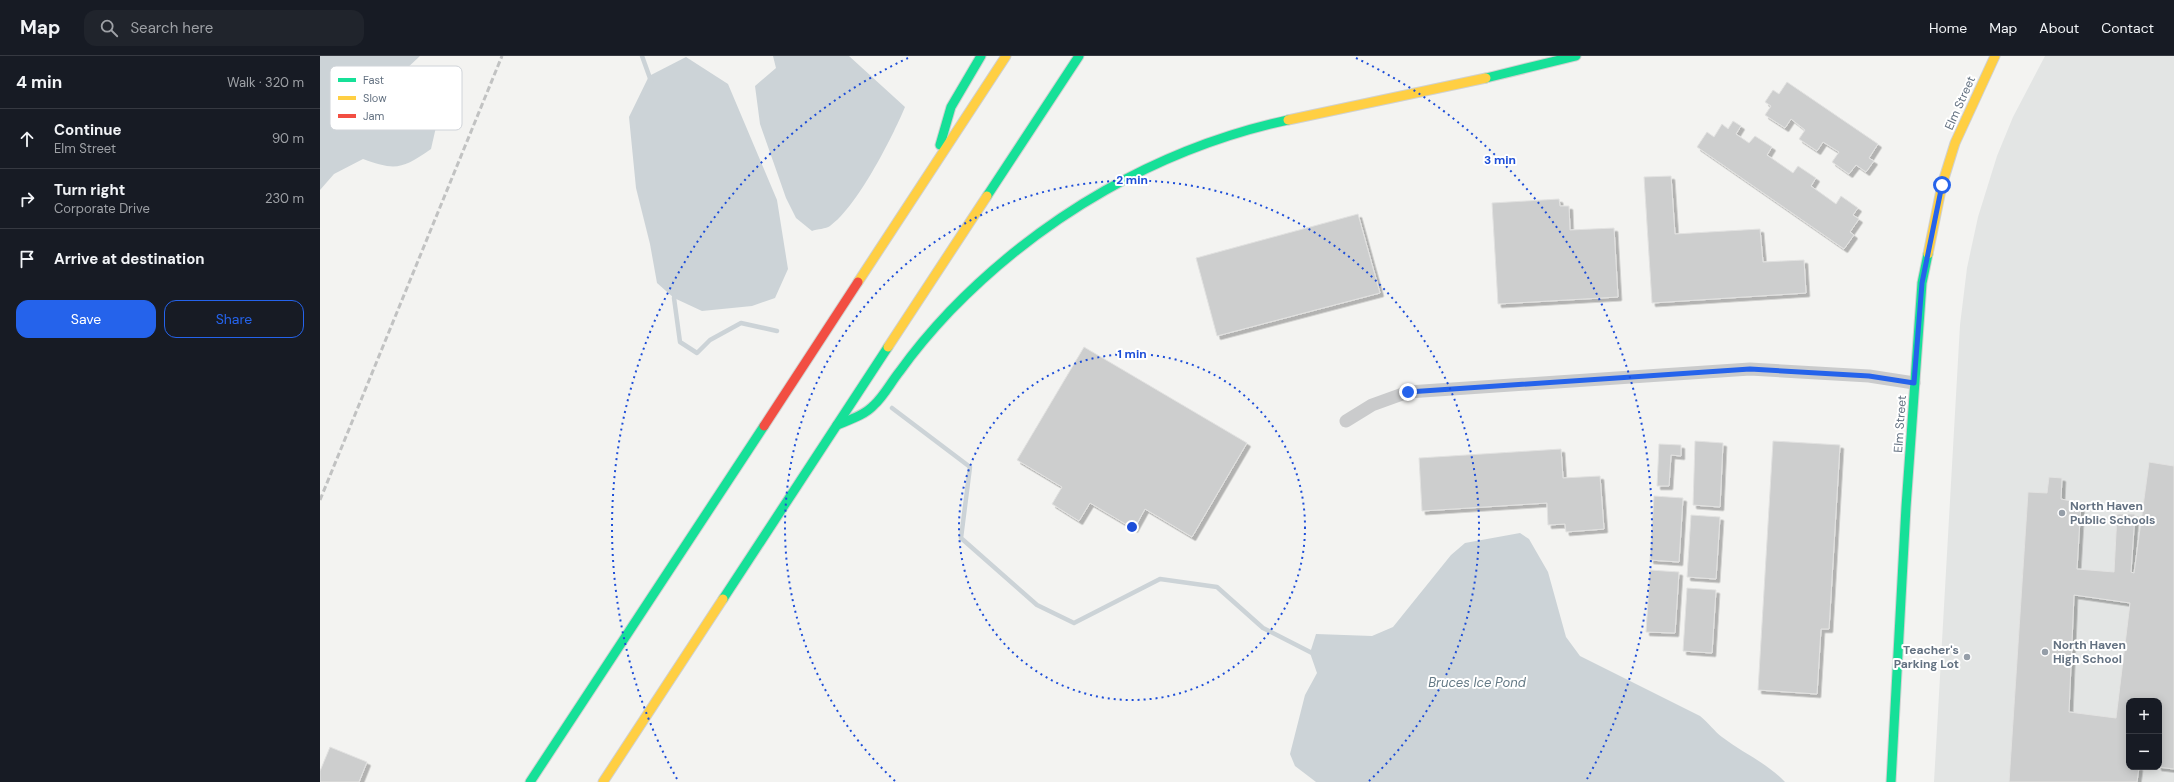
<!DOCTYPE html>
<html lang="en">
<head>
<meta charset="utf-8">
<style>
  body { margin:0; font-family:"DM Sans",sans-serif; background:#20242c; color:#f1f3f6 }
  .controls { position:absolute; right:12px; bottom:12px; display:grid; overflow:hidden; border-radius:8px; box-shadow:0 2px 10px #0003 }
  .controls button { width:36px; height:36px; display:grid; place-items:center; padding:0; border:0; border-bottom:1px solid #363941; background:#171b24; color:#f1f3f6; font:20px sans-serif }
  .stop { position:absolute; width:12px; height:12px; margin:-9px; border:3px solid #2563eb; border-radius:50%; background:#fff }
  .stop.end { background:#2563eb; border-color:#fff; box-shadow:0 1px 4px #0008 }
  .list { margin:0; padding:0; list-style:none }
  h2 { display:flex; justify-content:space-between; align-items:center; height:52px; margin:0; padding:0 16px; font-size:17px }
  h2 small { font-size:13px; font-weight:400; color:#9ea1a6 }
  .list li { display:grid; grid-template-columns:26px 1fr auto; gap:12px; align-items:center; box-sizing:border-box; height:60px; padding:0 16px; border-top:1px solid #363941 }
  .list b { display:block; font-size:15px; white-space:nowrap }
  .list p { margin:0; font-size:13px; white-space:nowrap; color:#9ea1a6 }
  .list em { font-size:13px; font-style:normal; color:#9ea1a6 }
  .actions { display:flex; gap:8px; padding:12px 16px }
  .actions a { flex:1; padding:9px 0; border:1px solid #2563eb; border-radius:12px; text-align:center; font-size:14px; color:#2563eb }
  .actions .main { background:#2563eb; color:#fff }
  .icon { flex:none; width:22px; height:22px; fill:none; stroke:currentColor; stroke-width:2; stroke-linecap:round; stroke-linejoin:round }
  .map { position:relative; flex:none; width:1854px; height:726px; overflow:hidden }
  header { display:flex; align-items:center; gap:24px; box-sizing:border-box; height:56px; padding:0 20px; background:#171b24; border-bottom:1px solid #363941 }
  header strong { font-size:19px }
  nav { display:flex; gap:22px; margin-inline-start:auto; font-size:14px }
  .search { width:280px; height:36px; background:#20242c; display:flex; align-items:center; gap:10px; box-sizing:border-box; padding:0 14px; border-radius:12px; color:#9ea1a6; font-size:15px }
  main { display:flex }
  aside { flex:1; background:#171b24 }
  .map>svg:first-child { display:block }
  .built { fill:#e3e5e4; fill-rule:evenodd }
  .water { fill:#ccd3d7 }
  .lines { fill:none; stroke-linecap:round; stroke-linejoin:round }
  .stream { stroke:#ccd3d7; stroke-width:4.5 }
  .building { fill:#cdcece; stroke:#e2e2e1; fill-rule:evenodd; filter:url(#shadow) }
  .fast-casing { stroke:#d0d1d0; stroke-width:11 }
  .slow-casing { stroke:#d0d1d0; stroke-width:11 }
  .jam-casing { stroke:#d0d1d0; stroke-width:11 }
  .street { stroke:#cacbcc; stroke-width:13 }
  .fast { stroke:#16e098; stroke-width:9 }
  .slow { stroke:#ffcf43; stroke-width:9 }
  .jam { stroke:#f24e42; stroke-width:9 }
  .rail { stroke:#c1c2c2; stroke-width:3; stroke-dasharray:6 3; stroke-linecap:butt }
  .route { stroke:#2563eb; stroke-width:5 }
  .ring { fill:none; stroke:#1d4ed8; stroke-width:2; stroke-dasharray:2 4 }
  .poi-dot { fill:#959ea8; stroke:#fff; stroke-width:1.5 }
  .labels { text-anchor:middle; stroke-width:4; stroke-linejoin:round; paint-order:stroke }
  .street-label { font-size:12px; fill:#637181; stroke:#fff }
  .poi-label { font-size:12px; font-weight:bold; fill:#637181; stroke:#fff; text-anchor:start }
  .water-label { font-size:13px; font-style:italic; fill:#637985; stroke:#fff }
  .key { fill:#fff; stroke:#d0d4d9; stroke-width:1 }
  .key-label { font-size:11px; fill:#637181 }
  .centre { fill:#1d4ed8; stroke:#fff; stroke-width:2 }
  .ring-label { font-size:12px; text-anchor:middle; font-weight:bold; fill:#1d4ed8; stroke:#fff; stroke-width:4; stroke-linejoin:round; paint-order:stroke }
</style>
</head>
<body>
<header>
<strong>Map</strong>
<div class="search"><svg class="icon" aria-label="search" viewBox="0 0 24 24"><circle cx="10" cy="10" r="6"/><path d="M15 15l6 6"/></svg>Search here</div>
<nav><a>Home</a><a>Map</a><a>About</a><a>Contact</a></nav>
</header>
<main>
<aside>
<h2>4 min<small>Walk · 320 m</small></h2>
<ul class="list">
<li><svg class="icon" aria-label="ahead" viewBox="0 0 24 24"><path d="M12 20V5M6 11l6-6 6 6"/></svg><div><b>Continue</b><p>Elm Street</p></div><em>90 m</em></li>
<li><svg class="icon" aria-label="right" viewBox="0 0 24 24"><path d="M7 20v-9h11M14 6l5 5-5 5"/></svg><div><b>Turn right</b><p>Corporate Drive</p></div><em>230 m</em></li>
<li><svg class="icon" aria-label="arrive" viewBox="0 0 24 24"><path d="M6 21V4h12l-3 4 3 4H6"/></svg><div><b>Arrive at destination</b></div></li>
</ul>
<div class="actions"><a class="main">Save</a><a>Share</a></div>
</aside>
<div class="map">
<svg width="1854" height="726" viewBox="0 0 1854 726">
  <defs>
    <filter id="shadow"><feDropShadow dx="3.5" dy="3.5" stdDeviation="0" flood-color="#0004"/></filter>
  </defs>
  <rect width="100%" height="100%" fill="#f3f3f1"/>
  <path class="built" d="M1725,0H1854V726H1614L1640,269L1647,212L1658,161L1677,100L1693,61ZM1809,645H1839V711H1809Z"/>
  <g class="water">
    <path d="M0,0H100L85,14L77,31L93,26L110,33L121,49L111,93C82,113 76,115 43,103L14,118L0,134Z"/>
    <path d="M453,0H529L585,51C572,82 537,151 510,170C506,173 497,173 492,175L476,162L466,142L440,68L435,30L456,12Z"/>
    <polygon points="366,1 408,28 457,144 468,213 455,242 432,250 382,255 354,242 337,227 330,188 316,132 309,61 329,20"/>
    <path d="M1200,477L1209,483L1228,516L1246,581L1260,600L1380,660C1389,667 1394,675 1402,681C1423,697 1447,707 1465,726H996L975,710L970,698L985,639L997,617L990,597L996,578L1052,580L1073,571L1131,499L1145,487Z"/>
  </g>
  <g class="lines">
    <g class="stream">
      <polyline points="322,0 331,25"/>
      <polyline points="355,236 354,242 360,286 377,297 390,284 421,267 457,275"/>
      <polyline points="572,352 650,411 641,482 717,549 754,567 840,523 897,531 943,572 994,598"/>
    </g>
  </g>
  <g class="building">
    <polygon points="1467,26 1558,88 1549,102 1554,105 1546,116 1536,109 1529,118 1512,106 1519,96 1503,86 1497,95 1479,83 1485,74 1471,63 1465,72 1445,59 1451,50 1445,46 1453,34 1459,38"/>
    <polygon points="1413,65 1421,70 1416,78 1429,87 1435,80 1452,91 1447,99 1473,117 1478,110 1496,122 1491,130 1516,148 1521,140 1538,152 1533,159 1539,163 1530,176 1534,179 1524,193 1377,91 1387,76 1394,81 1402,68 1408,73"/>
    <polygon points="1351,120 1355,178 1440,173 1443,206 1484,204 1486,237 1332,247 1324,121"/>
    <polygon points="1239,143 1240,150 1249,150 1250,174 1294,172 1298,241 1178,248 1172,147"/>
    <polygon points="1038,158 1060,237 897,280 876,202"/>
    <polygon points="764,291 927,387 872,481 825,453 814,473 770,447 759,465 732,448 742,431 697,404"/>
    <polygon points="1375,385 1403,387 1400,451 1373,449"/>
    <polygon points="1453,385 1520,389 1509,573 1501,573 1497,638 1438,634"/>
    <polygon points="1339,388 1361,389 1361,400 1351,399 1349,430 1337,430"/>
    <polygon points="1241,393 1243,422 1280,420 1284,473 1246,476 1245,468 1228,469 1227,447 1102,455 1099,402"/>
    <path d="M1829,406L1854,410V713L1838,711L1839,645H1809V711H1819L1817,726H1689L1708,436L1727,437L1729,421L1742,422L1741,443L1761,447L1757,513L1794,516L1797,458H1815L1811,516L1814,517ZM1754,539L1810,547L1796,662L1749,656Z"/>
    <polygon points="1334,440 1363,442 1359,506 1330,504"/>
    <polygon points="1371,459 1400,461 1396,523 1367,521"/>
    <polygon points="1330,514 1359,516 1355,577 1326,576"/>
    <polygon points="1367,532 1396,534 1392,597 1363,595"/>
    <polygon points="10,691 47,706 39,726 0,726 0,715"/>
  </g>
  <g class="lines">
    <g class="fast-casing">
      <g id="fast">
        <polyline points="1166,22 1256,0"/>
        <polyline points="620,89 631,51 661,0"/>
        <polyline points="667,140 759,0"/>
        <path d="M517,369C529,364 545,359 554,349C564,340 571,326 580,315C595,294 612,274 630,255C722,160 839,92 968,64"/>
        <polyline points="403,543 568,291"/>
        <polyline points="210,726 444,370"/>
        <polyline points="1571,726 1586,451 1602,227 1608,198"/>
      </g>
    </g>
    <g class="slow-casing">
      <g id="slow">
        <polyline points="968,64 1166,22"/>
        <polyline points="1608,198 1622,129 1635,87 1675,0"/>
        <polyline points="538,226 686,0"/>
        <polyline points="568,291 667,140"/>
        <polyline points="283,726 403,543"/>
      </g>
    </g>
    <g class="jam-casing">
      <polyline id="jam" points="444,370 538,226"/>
    </g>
    <polyline class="street" points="1026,365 1052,349 1088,336 1430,313 1549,320 1594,327"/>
    <use href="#fast" class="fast"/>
    <use href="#slow" class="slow"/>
    <use href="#jam" class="jam"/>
    <polyline class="rail" points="0,444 182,0"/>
  </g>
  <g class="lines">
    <polyline class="route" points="1088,336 1430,313 1549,320 1594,327 1602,227 1622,129"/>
  </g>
  <g class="ring">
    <circle cx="812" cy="471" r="173"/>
    <path d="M575 725A347 347 0 1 1 1049 725"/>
    <path d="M357 723A520 520 0 0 1 588 2M1036 2A520 520 0 0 1 1267 723"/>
  </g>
  <g class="poi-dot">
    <circle cx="1742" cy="457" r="4"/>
    <circle cx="1725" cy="596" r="4"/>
    <circle cx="1647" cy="601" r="4"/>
  </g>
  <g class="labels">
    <g class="street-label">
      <text transform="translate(1640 47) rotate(-66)" y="4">Elm Street</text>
      <text transform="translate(1580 368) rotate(-86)" y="4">Elm Street</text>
    </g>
    <g class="poi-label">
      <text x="1750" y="454">North Haven<tspan x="1750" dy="14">Public Schools</tspan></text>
      <text x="1733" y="593">North Haven<tspan x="1733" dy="14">High School</tspan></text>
      <text x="1639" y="598" text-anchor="end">Teacher's<tspan x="1639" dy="14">Parking Lot</tspan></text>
    </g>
    <g class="water-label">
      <text x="1157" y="631">Bruces Ice Pond</text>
    </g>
  </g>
  <rect x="10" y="10" width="132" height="64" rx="6" class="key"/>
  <rect x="18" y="22" width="18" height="4" fill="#16e098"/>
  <rect x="18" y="40" width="18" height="4" fill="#ffcf43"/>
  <rect x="18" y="58" width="18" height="4" fill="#f24e42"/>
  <g class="key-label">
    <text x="43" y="28">Fast</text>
    <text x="43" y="46">Slow</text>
    <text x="43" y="64">Jam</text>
  </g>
  <circle cx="812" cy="471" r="6" class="centre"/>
  <g class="ring-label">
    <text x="1180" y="108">3 min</text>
    <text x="812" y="128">2 min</text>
    <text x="812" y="302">1 min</text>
  </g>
</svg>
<div class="controls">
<button>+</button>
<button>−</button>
</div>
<div class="stop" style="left:1622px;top:129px"></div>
<div class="stop end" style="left:1088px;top:336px"></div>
</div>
</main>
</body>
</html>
